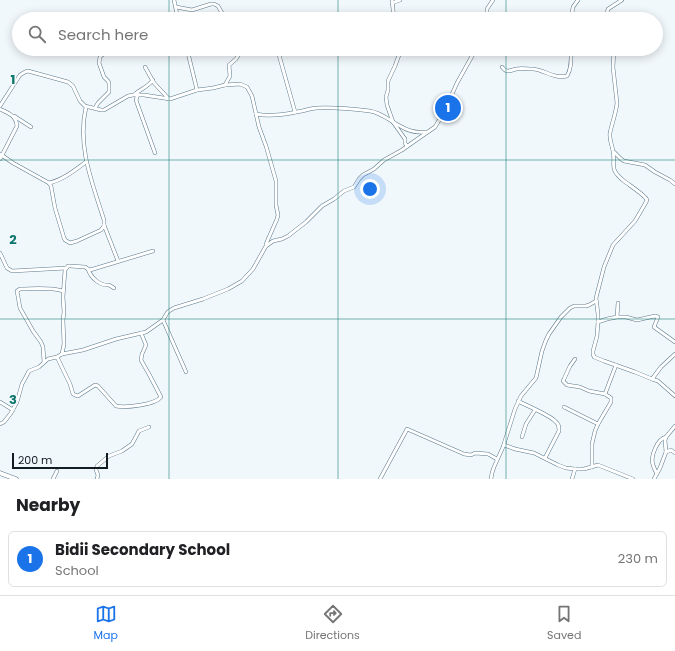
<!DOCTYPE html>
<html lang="en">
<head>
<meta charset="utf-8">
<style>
  body { margin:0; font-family:Poppins,sans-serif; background:#f2f2f2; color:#202124 }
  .scale { position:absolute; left:12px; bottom:10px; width:96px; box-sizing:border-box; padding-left:4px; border:2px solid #111c23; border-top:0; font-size:11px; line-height:14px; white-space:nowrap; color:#111c23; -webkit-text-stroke:3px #f1f8fc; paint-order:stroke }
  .you { position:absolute; left:370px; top:189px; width:14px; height:14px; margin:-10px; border:3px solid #fff; border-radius:50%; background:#1a73e8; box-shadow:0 0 0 6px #1a73e833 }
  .badge { display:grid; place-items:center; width:26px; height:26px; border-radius:50%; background:#1a73e8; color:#fff; font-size:13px; font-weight:700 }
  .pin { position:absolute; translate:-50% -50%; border:2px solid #fff; box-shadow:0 1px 4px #0006 }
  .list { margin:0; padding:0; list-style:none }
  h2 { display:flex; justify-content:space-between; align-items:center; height:52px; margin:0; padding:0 16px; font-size:17px }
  h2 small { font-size:13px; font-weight:400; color:#757577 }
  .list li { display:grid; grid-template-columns:26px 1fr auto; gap:12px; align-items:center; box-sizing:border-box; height:56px; margin:0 8px 8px; padding:0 8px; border:1px solid #e0e0e0; border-radius:6px }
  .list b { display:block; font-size:15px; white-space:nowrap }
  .list p { margin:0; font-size:13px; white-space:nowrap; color:#757577 }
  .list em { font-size:13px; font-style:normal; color:#757577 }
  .icon { flex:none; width:22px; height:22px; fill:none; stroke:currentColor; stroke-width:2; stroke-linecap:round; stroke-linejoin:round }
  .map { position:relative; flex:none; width:675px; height:479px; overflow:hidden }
  .search { position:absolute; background:#fff; box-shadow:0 2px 10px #0003; left:12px; right:12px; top:12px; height:44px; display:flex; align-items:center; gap:10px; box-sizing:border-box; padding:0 14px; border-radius:22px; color:#757577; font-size:15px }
  .sheet { height:116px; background:#fff }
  nav { display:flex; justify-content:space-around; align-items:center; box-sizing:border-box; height:56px; border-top:1px solid #e0e0e0; background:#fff; font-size:11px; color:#757577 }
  nav a { display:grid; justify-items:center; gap:2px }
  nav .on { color:#1a73e8 }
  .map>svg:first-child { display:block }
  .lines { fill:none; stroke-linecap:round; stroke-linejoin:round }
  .street-casing { stroke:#5b788a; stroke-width:4 }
  .secondary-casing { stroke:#5b788a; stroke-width:5 }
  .street { stroke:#fff; stroke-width:3 }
  .secondary { stroke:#fff; stroke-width:4 }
  .grid { fill:none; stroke:#0f766e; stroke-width:1; stroke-opacity:0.55 }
  .grid-label { font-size:13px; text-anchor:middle; font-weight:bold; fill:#0f766e; stroke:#f1f8fc; stroke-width:3; stroke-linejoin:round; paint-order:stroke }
</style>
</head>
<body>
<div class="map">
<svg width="675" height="479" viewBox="0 0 675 479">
  <rect width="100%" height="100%" fill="#f1f8fc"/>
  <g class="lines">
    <g class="street-casing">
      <g id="street">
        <polyline points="174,0 178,19"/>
        <polyline points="392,0 394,19"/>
        <polyline points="392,3 400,0"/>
        <polyline points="176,7 192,10 211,4 214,4 218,6 222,13 228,19"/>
        <polyline points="487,19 487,9 493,0"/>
        <polyline points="571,19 573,7 578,0"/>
        <polyline points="608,19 607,13 608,9 622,0"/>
        <polyline points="187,49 197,90"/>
        <polyline points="263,49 277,52 279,55 295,112"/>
        <polyline points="399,49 399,55 395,66 388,81 388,90 386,97 387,105 393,122 405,139 405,143 407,146"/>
        <path d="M614,49L613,67L617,103C616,113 612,123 610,133C609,139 612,145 613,151C616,166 608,168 624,181C629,185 645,195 647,200L645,204L635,221L613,245L604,267L596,298L598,314V322L597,336L593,351V354L594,357L604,361L635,372L652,379L658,381L675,396"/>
        <polyline points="145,67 154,83 169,99"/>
        <path d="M502,67C504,69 504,70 507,71C510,71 513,70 516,69C521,68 527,69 533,69C545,70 553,79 567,76C572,68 571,58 571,49"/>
        <polyline points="225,85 230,76 229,65 236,59 242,49"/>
        <path d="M135,94C141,89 149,86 153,80"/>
        <polyline points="138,94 136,100 137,103 155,153"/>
        <polyline points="0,106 20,75 25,72 28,71 68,82 73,86 80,101 85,106 101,110 104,110 128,96 133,95 144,95 170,99 197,90 213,88 225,85 240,84 247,87 252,96 259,127 266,146 276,181 276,205 278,215 277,219 266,244"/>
        <polyline points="95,108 98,103 109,92 109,83 108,81 104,77 99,63 100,57 109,49"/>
        <path d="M0,109C8,113 16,115 17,126L0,159"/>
        <path d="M256,114C271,117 287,114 302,111C307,110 312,108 317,108C334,107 353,109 370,111C382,113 390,121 400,126C408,131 417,133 426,132"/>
        <polyline points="14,116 31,127"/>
        <polyline points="614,152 621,159 624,161 645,165 655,172 670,180 675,184"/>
        <path d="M0,154L13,163L49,183L51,186L55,208L64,238L65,240L70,243L77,241L101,230L104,226V220C92,182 77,146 86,107"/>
        <path d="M49,183C63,180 75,170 86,162"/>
        <polyline points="104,225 118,261"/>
        <polyline points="0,253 7,268 12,271 66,268"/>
        <path d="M88,269C91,278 100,286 109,285L114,288"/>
        <polyline points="617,317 618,303"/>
        <polyline points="163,320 186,372"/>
        <polyline points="598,322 607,319 617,317 626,317 637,320 655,316 658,317 654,327 675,342"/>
        <polyline points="62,354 64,344 63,320 64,312 63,297 65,270 68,266 70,266 85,267 88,269 90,270 153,251"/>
        <path d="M57,357L70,384L73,394L75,395L78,396L95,385L98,386L116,406C125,408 155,405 161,397L150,376L141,360L142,354L146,345L141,333"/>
        <polyline points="575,359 570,366 564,379 563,381 567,385 580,387 589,391 605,394"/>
        <path d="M44,362L43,347L41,342L33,331L20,308L17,291L20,289C33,289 50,287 63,291"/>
        <polyline points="652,379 661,367 675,354"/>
        <path d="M518,401C527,406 550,415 556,422C559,424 559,427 559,431L545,458"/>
        <polyline points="0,402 13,410"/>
        <polyline points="564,407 598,424"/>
        <polyline points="0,424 4,422 11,413 17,402 22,384 27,375 29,371 39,367 48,359 57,357 62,354 83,350 116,339 146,332 163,320 167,313 169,311 174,308 203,299 228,289 242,281 253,269 266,246 273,241 282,239 288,236 306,222 322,206 334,199 344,191 354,187 359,179 363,175 374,169 384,160 402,150 419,138 435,127 444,112 457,83 476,49"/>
        <polyline points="522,437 526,424 535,410"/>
        <polyline points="504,445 515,449 534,453 558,465 566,468 575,469 584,469 598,465 633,479"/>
        <polyline points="666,452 671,450 675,453"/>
        <polyline points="592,467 592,444 595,431 598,424 611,402 611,398 605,394 616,365"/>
        <path d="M657,474C656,472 654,468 653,465C650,457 657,439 666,437"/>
        <polyline points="53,479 57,471"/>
        <polyline points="97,479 98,475 96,470 97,466 109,456 122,451 132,444 139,431 149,427"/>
        <polyline points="380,479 406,431 407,429 464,454 471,455 475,453 488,454 497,459"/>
        <polyline points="491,479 492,473 494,467 503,447 515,409 521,396 536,378 542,351 546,340 549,334 561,317 570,308 574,306 586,306 589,305 596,301"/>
        <polyline points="572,479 575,469"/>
        <polyline points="654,479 660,468 666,452 665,440 666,437 675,426"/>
      </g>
    </g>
    <g class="secondary-casing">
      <polyline id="secondary" points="0,473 16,479"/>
    </g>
    <use href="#street" class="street"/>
    <use href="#secondary" class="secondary"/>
  </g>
  <path class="grid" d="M169,0V19M338,0V19M506,0V19M169,49V479M338,49V479M506,49V479M0,160H675M0,319H675"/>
  <g class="grid-label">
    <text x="13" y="84">1</text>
    <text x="13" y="244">2</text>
    <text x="13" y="404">3</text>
  </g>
</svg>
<div class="scale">200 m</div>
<div class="you"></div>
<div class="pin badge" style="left:448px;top:108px">1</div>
<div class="search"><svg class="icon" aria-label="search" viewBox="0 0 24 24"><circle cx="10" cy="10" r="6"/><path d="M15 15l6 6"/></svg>Search here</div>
</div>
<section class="sheet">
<h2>Nearby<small></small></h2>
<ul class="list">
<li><span class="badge">1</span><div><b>Bidii Secondary School</b><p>School</p></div><em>230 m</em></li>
</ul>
</section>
<nav>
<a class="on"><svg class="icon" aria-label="map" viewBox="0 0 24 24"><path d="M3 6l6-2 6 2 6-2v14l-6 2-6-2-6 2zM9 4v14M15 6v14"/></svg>Map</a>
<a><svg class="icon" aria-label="directions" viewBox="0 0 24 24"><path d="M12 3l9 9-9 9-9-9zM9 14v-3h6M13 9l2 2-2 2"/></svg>Directions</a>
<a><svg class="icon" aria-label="saved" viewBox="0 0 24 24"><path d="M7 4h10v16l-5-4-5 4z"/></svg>Saved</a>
</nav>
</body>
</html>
